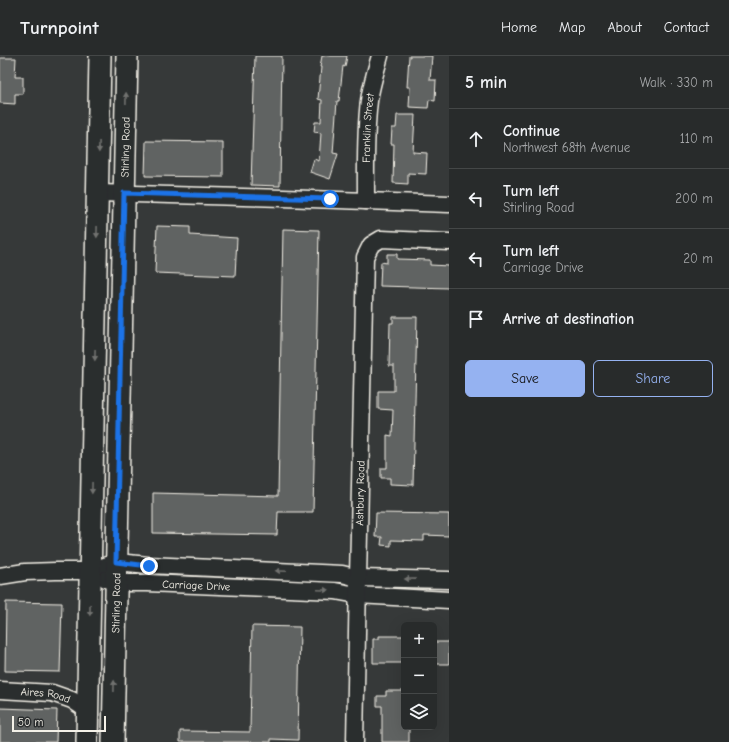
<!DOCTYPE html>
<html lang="en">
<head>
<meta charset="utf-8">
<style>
  body { margin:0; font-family:"Comic Neue",sans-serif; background:#343737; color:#f1f3f6 }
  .controls { position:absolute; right:12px; bottom:12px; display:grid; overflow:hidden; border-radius:6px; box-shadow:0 4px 16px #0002 }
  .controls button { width:36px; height:36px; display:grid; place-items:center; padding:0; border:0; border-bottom:1px solid #444747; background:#282b2b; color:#f1f3f6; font:20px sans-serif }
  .scale { position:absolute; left:12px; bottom:10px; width:94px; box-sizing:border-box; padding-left:4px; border:2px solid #f4f1e8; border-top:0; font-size:11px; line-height:14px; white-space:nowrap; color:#f4f1e8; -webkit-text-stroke:3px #2a2d2e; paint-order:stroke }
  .stop { position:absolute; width:12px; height:12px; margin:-9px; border:3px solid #1a73e8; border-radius:50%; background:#fff }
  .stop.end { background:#1a73e8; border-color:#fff; box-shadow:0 1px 4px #0008 }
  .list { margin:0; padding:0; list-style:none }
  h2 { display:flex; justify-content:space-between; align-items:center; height:52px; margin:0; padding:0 16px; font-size:17px }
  h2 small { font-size:13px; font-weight:400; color:#a5a7a9 }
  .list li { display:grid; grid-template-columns:26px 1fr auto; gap:12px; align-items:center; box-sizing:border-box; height:60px; padding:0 16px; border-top:1px solid #444747 }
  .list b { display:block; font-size:15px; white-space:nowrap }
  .list p { margin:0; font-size:13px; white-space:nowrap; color:#a5a7a9 }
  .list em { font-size:13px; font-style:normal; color:#a5a7a9 }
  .actions { display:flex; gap:8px; padding:12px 16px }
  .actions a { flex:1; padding:9px 0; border:1px solid #95b2f1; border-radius:6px; text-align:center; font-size:14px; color:#95b2f1 }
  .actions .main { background:#95b2f1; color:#111 }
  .icon { flex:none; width:22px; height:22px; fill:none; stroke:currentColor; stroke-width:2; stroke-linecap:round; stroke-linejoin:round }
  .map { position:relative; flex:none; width:449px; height:686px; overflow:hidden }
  header { display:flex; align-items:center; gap:24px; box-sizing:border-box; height:56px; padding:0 20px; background:#282b2b; border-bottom:1px solid #444747 }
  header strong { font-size:19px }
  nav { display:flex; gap:22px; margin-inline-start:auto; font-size:14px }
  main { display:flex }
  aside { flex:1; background:#282b2b }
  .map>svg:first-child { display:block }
  .building { fill:#616362; stroke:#f4f1e8 }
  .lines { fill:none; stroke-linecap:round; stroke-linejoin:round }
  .minor-casing { stroke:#f4f1e8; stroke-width:19 }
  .major-casing { stroke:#f4f1e8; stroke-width:24 }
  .minor { stroke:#2a2d2e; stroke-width:16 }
  .major { stroke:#2a2d2e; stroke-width:21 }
  .oneway { fill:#71726f }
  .route { stroke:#1a73e8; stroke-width:5 }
  .labels { text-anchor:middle; stroke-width:3.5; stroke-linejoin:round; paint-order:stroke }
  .street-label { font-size:11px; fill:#f4f1e8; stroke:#2a2d2e }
</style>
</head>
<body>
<header>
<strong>Turnpoint</strong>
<nav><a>Home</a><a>Map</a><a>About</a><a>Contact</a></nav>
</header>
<main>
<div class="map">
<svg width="449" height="686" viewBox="0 0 449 686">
  <rect width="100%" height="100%" fill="#363939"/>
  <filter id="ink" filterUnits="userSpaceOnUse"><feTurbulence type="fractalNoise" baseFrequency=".025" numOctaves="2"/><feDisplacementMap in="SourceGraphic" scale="8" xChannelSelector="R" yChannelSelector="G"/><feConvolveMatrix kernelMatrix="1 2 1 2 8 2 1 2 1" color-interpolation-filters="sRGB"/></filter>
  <g filter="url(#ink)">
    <g class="building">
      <polygon points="255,0 282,0 280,130 251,129"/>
      <polygon points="322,0 347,0 345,11 343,10 339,45 337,45 333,97 338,98 330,123 310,116 314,103 319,105 321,77 314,76 315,66 321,66 322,44 318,43 321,11 320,11"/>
      <polygon points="409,0 432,0 430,24 436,24 435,45 429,44 428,52 409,51 410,31 407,31"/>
      <polygon points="0,2 16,2 15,21 23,21 23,38 15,38 15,48 0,47"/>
      <polygon points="397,59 415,59 413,96 427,97 426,118 408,117 408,128 393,127 394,88 391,88 392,72 396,72"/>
      <polygon points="146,85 223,86 223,121 145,120"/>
      <polygon points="157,170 190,171 190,179 237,182 235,220 155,217"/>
      <polygon points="283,173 319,174 313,456 278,456 277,479 153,477 153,437 278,440"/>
      <polygon points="387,198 397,198 397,203 430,204 430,209 449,210 449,232 380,230 381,206 387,207"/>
      <polygon points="393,261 417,261 413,429 390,428 390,422 381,422 381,412 387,412 387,379 392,380 393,354 378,353 378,335 394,335 394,310 389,310 390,267 393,267"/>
      <polygon points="376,457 449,458 449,480 424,479 424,485 391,484 391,490 381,489 382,481 375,481"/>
      <polygon points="6,546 62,547 60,616 5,615"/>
      <polygon points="252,570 300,571 298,684 271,683 271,686 180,686 180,675 250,676"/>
      <polygon points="379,580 404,580 404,607 373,607 373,583 379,583"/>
      <rect x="434" y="586" width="15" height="22"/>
      <polygon points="386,635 404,635 404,671 409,671 409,686 382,686 382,650 377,650 377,640 386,640"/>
      <polygon points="0,652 57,654 56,686 0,686"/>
    </g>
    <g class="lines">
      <g class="minor-casing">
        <g id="minor">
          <polyline points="98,137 283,142 449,148"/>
          <path id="s1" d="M366,145C366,112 365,77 369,45C371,30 376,14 380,0"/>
          <polyline points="0,520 25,516 56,515 90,515 116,506 149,509 342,518 358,522 449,524"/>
          <path id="s2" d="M106,523L116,527H147L335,535L357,539L449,544"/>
          <path id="s3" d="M0,634L52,637L72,644L88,655"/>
          <path id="s4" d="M355,686L358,522L365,201L371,189L381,183L449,186"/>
        </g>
      </g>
      <g class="major-casing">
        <g id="major">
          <polyline points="87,686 100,0"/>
          <path id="s5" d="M113,686L127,0"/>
        </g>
      </g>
      <use href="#minor" class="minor"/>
      <use href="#major" class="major"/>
    </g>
    <defs><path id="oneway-solid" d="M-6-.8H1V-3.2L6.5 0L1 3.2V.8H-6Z"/></defs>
    <g class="oneway">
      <use href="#oneway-solid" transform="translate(126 42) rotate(-89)"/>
      <use href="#oneway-solid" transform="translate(99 91) rotate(91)"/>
      <use href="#oneway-solid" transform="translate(97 176) rotate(91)"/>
      <use href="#oneway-solid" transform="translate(95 299) rotate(91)"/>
      <use href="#oneway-solid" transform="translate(92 432) rotate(91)"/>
      <use href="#oneway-solid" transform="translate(281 515) rotate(-178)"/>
      <use href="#oneway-solid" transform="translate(410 523) rotate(-179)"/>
      <use href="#oneway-solid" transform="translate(323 534) rotate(2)"/>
      <use href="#oneway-solid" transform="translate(90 554) rotate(91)"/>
      <use href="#oneway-solid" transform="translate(114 630) rotate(-89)"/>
    </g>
  </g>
  <g class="lines" filter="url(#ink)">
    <polyline class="route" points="149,510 116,506 124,137 330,143"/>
  </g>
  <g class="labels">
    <g class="street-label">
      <text dy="4" stroke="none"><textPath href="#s1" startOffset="73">Franklin Street</textPath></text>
      <text dy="4" stroke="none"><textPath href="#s5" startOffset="595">Stirling Road</textPath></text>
      <text dy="4" stroke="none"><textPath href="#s4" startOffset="249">Ashbury Road</textPath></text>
      <text dy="4" stroke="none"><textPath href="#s2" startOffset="91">Carriage Drive</textPath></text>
      <text dy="4" stroke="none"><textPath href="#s5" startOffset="139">Stirling Road</textPath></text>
      <text dy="4" stroke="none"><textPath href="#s3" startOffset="46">Aires Road</textPath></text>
    </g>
  </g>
</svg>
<div class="controls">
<button>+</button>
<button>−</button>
<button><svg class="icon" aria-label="layers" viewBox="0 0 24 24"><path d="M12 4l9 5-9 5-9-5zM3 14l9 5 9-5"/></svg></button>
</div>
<div class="scale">50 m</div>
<div class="stop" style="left:330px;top:143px"></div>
<div class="stop end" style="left:149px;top:510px"></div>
</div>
<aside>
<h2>5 min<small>Walk · 330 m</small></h2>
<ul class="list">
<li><svg class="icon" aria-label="ahead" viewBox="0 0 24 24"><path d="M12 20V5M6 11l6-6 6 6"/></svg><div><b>Continue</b><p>Northwest 68th Avenue</p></div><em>110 m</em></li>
<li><svg class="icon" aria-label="left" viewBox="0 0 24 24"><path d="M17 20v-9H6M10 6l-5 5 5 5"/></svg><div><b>Turn left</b><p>Stirling Road</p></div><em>200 m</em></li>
<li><svg class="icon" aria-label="left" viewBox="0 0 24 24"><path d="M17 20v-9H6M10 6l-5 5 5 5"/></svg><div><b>Turn left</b><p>Carriage Drive</p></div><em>20 m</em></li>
<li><svg class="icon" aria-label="arrive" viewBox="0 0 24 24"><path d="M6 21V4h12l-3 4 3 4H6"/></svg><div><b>Arrive at destination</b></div></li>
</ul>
<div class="actions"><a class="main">Save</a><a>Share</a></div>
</aside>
</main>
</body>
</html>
